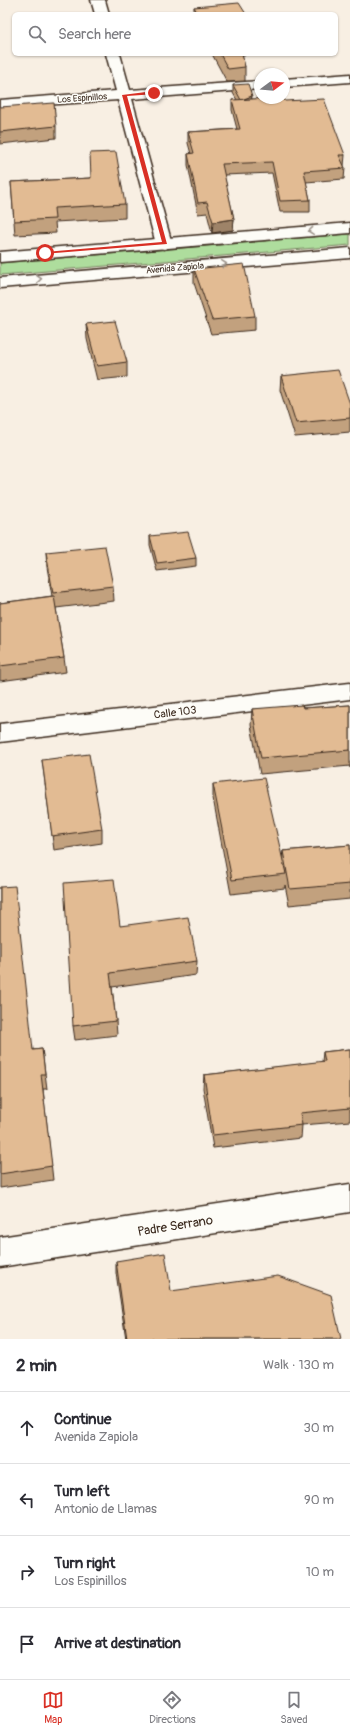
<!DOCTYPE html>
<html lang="en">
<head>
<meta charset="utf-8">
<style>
  body { margin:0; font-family:Pangolin,sans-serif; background:#f2f2f3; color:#2b2b33 }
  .compass { position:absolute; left:254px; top:68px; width:36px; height:36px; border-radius:50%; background:#fff; box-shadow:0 1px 3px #0004; rotate:74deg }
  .stop { position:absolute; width:12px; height:12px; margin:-9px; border:3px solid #d93025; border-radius:50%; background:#fff }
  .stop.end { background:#d93025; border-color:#fff; box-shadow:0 1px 4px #0008 }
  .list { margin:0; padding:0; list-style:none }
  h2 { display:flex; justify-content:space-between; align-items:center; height:52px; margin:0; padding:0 16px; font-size:17px }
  h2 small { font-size:13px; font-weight:400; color:#7c7c81 }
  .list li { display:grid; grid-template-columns:26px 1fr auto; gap:12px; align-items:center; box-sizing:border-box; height:72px; padding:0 16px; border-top:1px solid #e1e1e2 }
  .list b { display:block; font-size:15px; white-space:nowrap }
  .list p { margin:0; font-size:13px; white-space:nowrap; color:#7c7c81 }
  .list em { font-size:13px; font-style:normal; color:#7c7c81 }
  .icon { flex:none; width:22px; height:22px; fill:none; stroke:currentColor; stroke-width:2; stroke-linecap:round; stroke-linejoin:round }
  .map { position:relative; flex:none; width:350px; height:1339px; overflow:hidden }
  .search { position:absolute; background:#fff; box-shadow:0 1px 3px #0004; left:12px; right:12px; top:12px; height:44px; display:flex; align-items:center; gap:10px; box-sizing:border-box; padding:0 14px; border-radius:6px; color:#7c7c81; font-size:15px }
  .sheet { height:340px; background:#fff }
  nav { display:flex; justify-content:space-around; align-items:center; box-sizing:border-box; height:56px; border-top:1px solid #e1e1e2; background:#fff; font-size:11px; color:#7c7c81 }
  nav a { display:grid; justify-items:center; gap:2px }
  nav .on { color:#d93025 }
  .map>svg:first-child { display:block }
  .green { fill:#aedd9d; stroke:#74845e }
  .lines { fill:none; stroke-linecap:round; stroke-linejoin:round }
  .minor-casing { stroke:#3b2a1e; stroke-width:3 }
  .secondary-casing { stroke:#3b2a1e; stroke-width:3 }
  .minor { fill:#fdfcf7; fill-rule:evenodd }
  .secondary { fill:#fdfcf7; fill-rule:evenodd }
  .wall { fill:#c2a17e; stroke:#3b2a1e }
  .shaded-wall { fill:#9e8367; stroke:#3b2a1e }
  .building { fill:#e2bb93; stroke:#3b2a1e }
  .oneway { stroke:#9c938a }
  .route { fill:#d93025 }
  .labels { text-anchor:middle; stroke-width:3; stroke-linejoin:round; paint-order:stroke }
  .far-street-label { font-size:9px; fill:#3b2a1e; stroke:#fdfcf7 }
  .street-label { font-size:11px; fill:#3b2a1e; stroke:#fdfcf7 }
  .near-street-label { font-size:13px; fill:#3b2a1e; stroke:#fdfcf7 }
</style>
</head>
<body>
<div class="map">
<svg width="350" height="1339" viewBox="0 0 350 1339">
  <rect width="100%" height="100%" fill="#f8efe3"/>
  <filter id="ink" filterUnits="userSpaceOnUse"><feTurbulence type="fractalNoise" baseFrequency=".025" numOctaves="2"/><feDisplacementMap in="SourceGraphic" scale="8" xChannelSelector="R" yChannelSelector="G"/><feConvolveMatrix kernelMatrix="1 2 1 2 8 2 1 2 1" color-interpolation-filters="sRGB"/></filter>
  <g filter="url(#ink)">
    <polygon class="green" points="350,234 350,245 0,275 0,263"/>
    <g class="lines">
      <g class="minor-casing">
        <g id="minor">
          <polygon points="91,0 105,0 109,14 95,14"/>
          <polygon points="106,54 120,54 130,90 260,81 260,89 132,99 172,244 170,247 164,249 158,247 156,244 118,100 0,108 0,100 116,91"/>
          <polygon points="350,74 350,82 284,87 284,79"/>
          <polygon points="350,683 350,699 0,742 0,724"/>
          <polygon points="350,1184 350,1212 0,1267 0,1237"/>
        </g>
      </g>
      <g class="secondary-casing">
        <g id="secondary">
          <polygon points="350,223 350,233 0,262 0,252"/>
          <polygon points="350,248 350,258 0,288 0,278"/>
        </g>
      </g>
      <use href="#minor" class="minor"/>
      <use href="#secondary" class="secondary"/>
    </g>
    <g class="wall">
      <polygon points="194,7 246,14 194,14"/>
      <polygon points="212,54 250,54 242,55 245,67 245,81 227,82"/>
      <polygon points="233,85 252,96 251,99 285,101 345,155 344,166 345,168 344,179 306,182 310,200 310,212 280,212 272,173 224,175 234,219 233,230 212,233 207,213 198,214 188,165 188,154 191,154 188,143 188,132 237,129 232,110 232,100 237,100 233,93"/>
      <polygon points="0,107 56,126 56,138 0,144"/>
      <polygon points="91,178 125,204 125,218 55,222 56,233 15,235 11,182"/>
      <polygon points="194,269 255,316 255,330 211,334 194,283"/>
      <polygon points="86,324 127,362 127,377 97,380 87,339"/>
      <polygon points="281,376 350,404 350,432 295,437 280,390"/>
      <polygon points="150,536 196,558 196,566 157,571 150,545"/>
      <polygon points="46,552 113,586 114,601 56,608 64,658 66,672 0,681 0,603 52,596 47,567"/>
      <polygon points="350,705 350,768 350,766 260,774 251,725 252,709 303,708"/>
      <polygon points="42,760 102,829 102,843 54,850"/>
      <polygon points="213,784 282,858 283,851 350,845 350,899 289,905 285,885 285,888 231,894 213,798"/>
      <polygon points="0,887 33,1050 42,1049 47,1089 43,1089 53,1180 0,1188"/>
      <polygon points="120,926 197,961 196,975 112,987 116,1021 117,1035 75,1040 73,1026"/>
      <polygon points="350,1049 350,1121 302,1125 301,1138 213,1148 203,1088 204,1075 322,1062 323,1052"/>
      <polygon points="116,1261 171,1291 341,1339 126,1339 116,1273"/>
    </g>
    <g class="shaded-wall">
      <polygon points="252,96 251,104 241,100"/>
      <polygon points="234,219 233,230 212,233 213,222"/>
    </g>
    <g class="building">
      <polygon points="239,3 246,14 198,14 194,7"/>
      <polygon points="220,54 242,54 245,67 228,69"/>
      <polygon points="248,84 252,96 241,100 233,85"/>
      <polygon points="271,98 284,98 285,101 324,99 345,155 339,155 345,168 304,171 310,200 280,201 272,162 222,164 234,219 213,222 207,202 198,203 188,154 194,153 188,132 240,129 232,100"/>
      <polygon points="54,103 56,126 0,132 0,107"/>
      <polygon points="116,152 125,204 54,208 55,219 14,221 11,182 91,178 90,153"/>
      <polygon points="244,264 255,316 212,320 194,269"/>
      <polygon points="115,321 127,362 97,366 86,324"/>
      <polygon points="338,370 350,404 350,418 296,423 281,376"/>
      <polygon points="188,532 196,558 157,563 150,536"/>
      <polygon points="105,546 113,586 53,593 46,552"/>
      <polygon points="54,596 64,658 0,666 0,603"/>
      <polygon points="302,705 303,708 350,705 350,750 261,758 252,709"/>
      <polygon points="89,754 102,829 52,836 42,760"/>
      <polygon points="264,778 286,874 232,880 213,784"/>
      <polygon points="350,845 350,884 290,889 283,851"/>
      <polygon points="114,879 120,926 188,917 197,961 110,973 116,1021 73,1026 64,883"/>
      <polygon points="15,886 33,1050 42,1049 45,1074 41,1074 52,1166 0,1174 0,887"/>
      <polygon points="350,1049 350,1108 300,1113 302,1125 213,1135 204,1075 325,1061 323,1052"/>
      <polygon points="165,1253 171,1291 278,1276 331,1295 341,1339 127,1339 116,1261"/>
    </g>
    <defs><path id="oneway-chevron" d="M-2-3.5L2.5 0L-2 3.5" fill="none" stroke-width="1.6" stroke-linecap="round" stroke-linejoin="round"/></defs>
    <g class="oneway">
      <use href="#oneway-chevron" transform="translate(311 231) rotate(175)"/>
      <use href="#oneway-chevron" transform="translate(224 264) rotate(-5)"/>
      <use href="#oneway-chevron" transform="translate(39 279) rotate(-5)"/>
    </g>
  </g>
  <polygon class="route" points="154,91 156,94 127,96 167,244 43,254 45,252 162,242 122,95"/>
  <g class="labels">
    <g class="far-street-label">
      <text transform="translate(82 98) rotate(-4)" y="3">Los Espinillos</text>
      <text transform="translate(175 268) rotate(-5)" y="3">Avenida Zapiola</text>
    </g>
    <g class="street-label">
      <text transform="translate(175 712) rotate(-7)" y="4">Calle 103</text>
    </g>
    <g class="near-street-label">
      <text transform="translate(175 1225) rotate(-9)" y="5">Padre Serrano</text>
    </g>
  </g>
</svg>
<svg class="compass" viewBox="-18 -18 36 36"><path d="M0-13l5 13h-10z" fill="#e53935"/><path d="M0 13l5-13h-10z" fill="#7c7c81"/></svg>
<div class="stop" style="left:45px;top:253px"></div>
<div class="stop end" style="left:154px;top:93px"></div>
<div class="search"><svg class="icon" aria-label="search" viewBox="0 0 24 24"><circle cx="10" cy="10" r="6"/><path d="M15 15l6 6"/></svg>Search here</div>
</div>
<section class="sheet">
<h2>2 min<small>Walk · 130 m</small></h2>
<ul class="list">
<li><svg class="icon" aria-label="ahead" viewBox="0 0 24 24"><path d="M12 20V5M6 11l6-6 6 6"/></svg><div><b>Continue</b><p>Avenida Zapiola</p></div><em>30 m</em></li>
<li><svg class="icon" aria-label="left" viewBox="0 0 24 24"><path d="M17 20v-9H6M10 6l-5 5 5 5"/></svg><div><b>Turn left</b><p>Antonio de Llamas</p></div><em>90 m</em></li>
<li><svg class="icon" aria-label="right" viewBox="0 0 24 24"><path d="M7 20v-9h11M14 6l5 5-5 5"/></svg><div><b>Turn right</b><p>Los Espinillos</p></div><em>10 m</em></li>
<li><svg class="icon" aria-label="arrive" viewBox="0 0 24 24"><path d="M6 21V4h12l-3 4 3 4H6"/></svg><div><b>Arrive at destination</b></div></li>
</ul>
</section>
<nav>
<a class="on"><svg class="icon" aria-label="map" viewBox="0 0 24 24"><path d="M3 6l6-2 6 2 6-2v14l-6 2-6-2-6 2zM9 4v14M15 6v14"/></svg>Map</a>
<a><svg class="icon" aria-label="directions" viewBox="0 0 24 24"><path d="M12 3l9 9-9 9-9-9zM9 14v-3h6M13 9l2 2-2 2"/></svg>Directions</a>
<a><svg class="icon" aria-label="saved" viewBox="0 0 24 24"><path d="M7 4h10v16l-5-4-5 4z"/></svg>Saved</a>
</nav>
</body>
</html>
